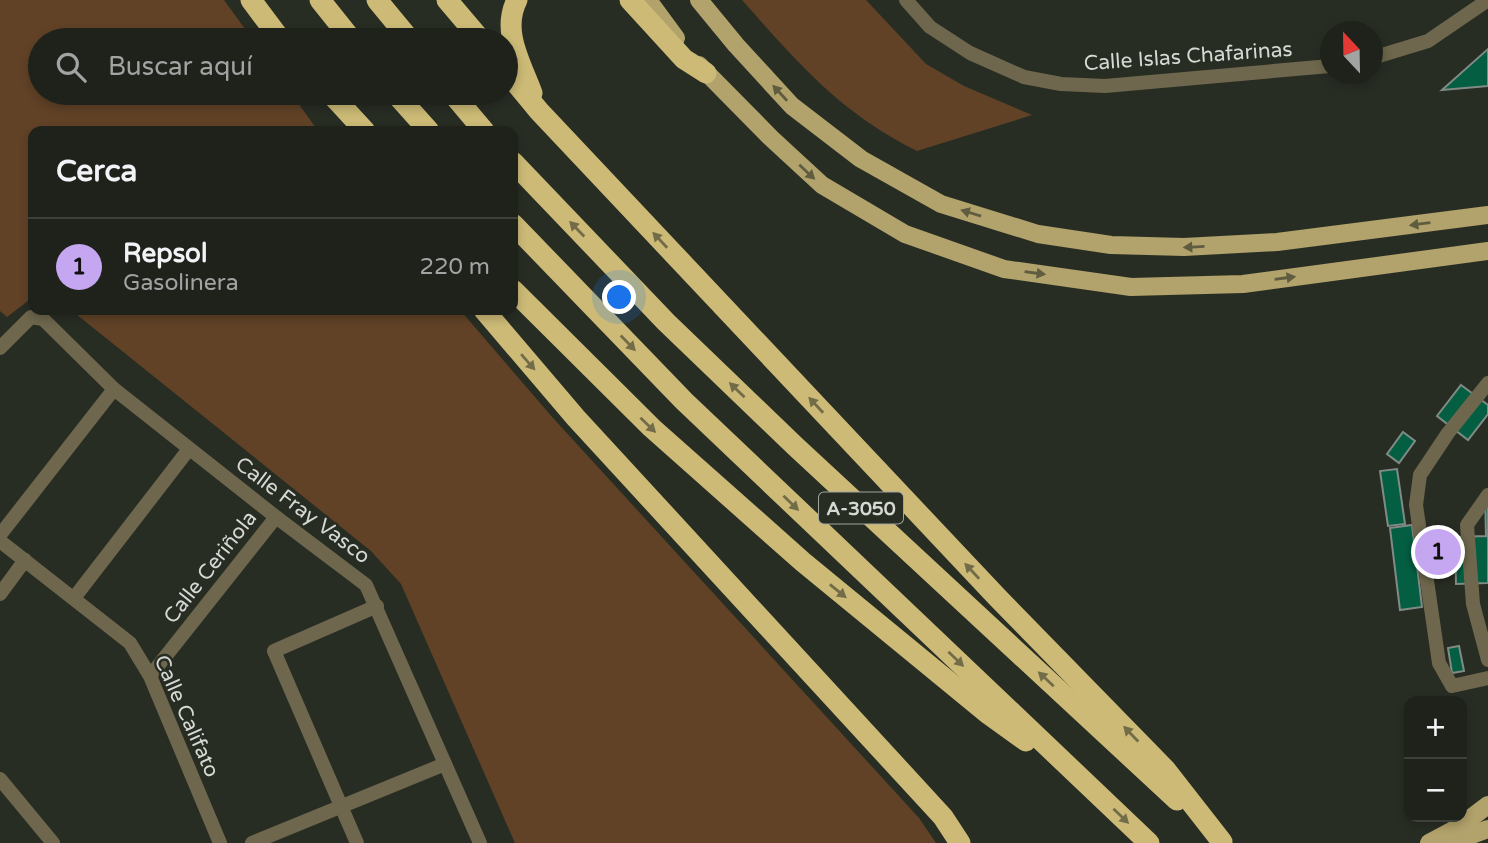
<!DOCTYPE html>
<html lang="es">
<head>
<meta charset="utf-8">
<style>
  body { margin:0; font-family:"Varela Round",sans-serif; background:#2b2f28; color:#f1f3f6 }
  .controls { position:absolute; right:21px; bottom:21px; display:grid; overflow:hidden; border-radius:14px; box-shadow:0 4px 10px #0003 }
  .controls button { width:63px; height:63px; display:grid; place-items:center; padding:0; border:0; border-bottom:2px solid #3c3f3a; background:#1e221b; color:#f1f3f6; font:35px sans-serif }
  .compass { position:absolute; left:1320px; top:21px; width:63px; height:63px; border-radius:50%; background:#1e221b; box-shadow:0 4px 10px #0003; rotate:338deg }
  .you { position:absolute; left:620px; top:298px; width:24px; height:24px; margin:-18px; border:5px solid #fff; border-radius:50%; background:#1a73e8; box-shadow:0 0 0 10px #1a73e833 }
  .badge { display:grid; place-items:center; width:46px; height:46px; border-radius:50%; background:#c5a6f0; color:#111; font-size:23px; font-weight:700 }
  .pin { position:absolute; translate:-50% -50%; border:4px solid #fff; box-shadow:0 2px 7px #0006 }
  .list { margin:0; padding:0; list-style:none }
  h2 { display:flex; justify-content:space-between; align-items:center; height:91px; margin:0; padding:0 28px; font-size:30px }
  h2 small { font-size:23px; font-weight:400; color:#a1a4a3 }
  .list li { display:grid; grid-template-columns:46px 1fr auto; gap:21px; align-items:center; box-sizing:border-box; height:98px; padding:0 28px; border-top:2px solid #3c3f3a }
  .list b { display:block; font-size:26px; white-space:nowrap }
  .list p { margin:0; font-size:23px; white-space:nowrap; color:#a1a4a3 }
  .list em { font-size:23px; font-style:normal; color:#a1a4a3 }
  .icon { flex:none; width:38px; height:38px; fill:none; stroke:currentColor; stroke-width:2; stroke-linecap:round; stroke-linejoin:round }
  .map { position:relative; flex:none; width:1488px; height:843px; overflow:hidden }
  .search { position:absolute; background:#1e221b; box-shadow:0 4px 10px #0003; left:28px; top:28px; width:490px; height:77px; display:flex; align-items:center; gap:18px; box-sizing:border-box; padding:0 24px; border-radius:38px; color:#a1a4a3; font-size:26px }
  .panel { position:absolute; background:#1e221b; box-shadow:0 4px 10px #0003; left:28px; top:126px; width:490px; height:189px; border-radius:14px }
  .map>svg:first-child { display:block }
  .green { fill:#614227 }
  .building { fill:#035e42; stroke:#808b86; stroke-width:2 }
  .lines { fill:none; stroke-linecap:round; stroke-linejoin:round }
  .lane { stroke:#6e674d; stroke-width:14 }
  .street { stroke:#6e674d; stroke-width:14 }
  .primary { stroke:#b2a26b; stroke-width:18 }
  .highway { stroke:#ccba76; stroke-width:21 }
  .oneway { fill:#5f5c40 }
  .oneway2 { fill:#726c49 }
  .labels { text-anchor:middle; stroke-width:5; stroke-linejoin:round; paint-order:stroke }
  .shield { fill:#282d24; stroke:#a2a59e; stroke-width:2 }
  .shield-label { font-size:19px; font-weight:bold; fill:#d6d9d3 }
  .street-label { font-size:21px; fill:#d6d9d3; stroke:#282d24 }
</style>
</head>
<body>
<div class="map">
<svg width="1488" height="843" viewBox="0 0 1488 843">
  <rect width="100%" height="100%" fill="#282d24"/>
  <g class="green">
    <polygon points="0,0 224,0 253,40 40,40 40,93 291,93 318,131 33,131 33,297 7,317 0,311"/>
    <path d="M742,0H866L926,64L964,86L1032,115L917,151C839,112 798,63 742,0Z"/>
    <polygon points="71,310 460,310 553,418 919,818 936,843 515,843 401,584 371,551"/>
  </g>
  <g class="building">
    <polygon points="1488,49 1488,86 1442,90"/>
    <polygon points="1461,385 1488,405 1488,414 1468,440 1437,416"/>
    <polygon points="1403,432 1415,441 1399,463 1387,454"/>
    <polygon points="1397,469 1405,524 1388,526 1380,471"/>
    <polygon points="1485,492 1488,492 1488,583 1456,584 1455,537 1486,536"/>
    <polygon points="1412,525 1422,607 1400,610 1390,528"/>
    <polygon points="1459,646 1464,671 1452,673 1448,648"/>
  </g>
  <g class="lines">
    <g class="lane">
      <polyline points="1488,383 1448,433 1420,475 1416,505 1439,663 1452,686 1488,678"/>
      <polyline points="1488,495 1467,525 1473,604 1488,660"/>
    </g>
    <g class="street">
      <polyline points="906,0 930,27 970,53 1024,77 1061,84 1105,86 1330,66"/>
      <polyline points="1372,58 1428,41 1488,0"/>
      <polyline points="0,348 31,317 43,319 114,389 276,517 366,585 480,843"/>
      <polyline points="0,535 114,389"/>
      <polyline points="0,541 130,643 150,676 220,843"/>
      <polyline points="0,594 25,560"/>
      <polyline points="74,598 189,449"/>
      <polyline points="150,676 276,517"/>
      <polyline points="0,779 53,843"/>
      <polyline points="252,843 445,764"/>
      <polyline points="357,843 274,651 377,606"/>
    </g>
    <g class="primary">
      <polyline points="648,0 676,38"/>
      <polyline points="699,0 736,45 792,106 861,159 941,204 1038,234 1111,245 1184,247 1277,242 1488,215"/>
      <polyline points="699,65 771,138 822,185 905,234 1004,269 1131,287 1243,284 1488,251"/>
      <polyline points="1429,843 1459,827 1488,805"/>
      <polyline points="1450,843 1488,829"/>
    </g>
    <g class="highway">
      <polyline points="251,0 281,40"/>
      <polyline points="320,0 352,40"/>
      <polyline points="377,0 410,40"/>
      <polyline points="447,0 481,40"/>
      <path d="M517,0C501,31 521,63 532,93"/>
      <polyline points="630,0 684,59 706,73"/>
      <polyline points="506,71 539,111 997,597 1165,769 1222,842"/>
      <polyline points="330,93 365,131"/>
      <polyline points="395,93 429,131"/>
      <polyline points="452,93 484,131"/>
      <polyline points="513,162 666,322 795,446 1177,800"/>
      <polyline points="513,224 684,401 1149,843"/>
      <polyline points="513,290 652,428 803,562 987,713 1026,741"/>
      <polyline points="484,310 576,418 943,817 960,843"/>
    </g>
  </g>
  <defs><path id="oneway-solid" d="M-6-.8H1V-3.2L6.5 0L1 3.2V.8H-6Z" transform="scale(1.75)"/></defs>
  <g class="oneway">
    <use href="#oneway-solid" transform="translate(780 93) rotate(-133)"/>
    <use href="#oneway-solid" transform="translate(807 172) rotate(43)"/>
    <use href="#oneway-solid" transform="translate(971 213) rotate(-163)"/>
    <use href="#oneway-solid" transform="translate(1420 224) rotate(173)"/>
    <use href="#oneway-solid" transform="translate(1194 247) rotate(177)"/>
    <use href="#oneway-solid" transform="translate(1035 273) rotate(8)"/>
    <use href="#oneway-solid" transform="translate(1285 278) rotate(-8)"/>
  </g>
  <g class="oneway2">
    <use href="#oneway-solid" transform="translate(577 229) rotate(-134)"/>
    <use href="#oneway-solid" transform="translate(660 240) rotate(-133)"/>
    <use href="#oneway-solid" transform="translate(628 343) rotate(46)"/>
    <use href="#oneway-solid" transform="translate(528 362) rotate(49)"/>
    <use href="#oneway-solid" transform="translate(737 390) rotate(-136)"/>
    <use href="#oneway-solid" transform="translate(816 405) rotate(-133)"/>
    <use href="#oneway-solid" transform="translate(648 425) rotate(44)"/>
    <use href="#oneway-solid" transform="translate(791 503) rotate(44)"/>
    <use href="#oneway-solid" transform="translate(972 571) rotate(-133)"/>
    <use href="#oneway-solid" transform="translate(838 591) rotate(39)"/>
    <use href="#oneway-solid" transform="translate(956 659) rotate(44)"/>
    <use href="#oneway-solid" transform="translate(1046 679) rotate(-137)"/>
    <use href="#oneway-solid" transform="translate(1131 734) rotate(-134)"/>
    <use href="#oneway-solid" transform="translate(1121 816) rotate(44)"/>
  </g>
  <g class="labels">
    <rect class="shield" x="819" y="492.5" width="84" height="31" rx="5"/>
    <g class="shield-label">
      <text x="861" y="515">A-3050</text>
    </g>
    <g class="street-label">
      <text transform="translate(1188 56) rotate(-4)" y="7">Calle Islas Chafarinas</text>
      <text transform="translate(303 510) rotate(37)" y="7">Calle Fray Vasco</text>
      <text transform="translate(210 567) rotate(-52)" y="7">Calle Ceriñola</text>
      <text transform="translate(187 716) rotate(66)" y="7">Calle Califato</text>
    </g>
  </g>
</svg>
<div class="controls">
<button>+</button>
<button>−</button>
</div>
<svg class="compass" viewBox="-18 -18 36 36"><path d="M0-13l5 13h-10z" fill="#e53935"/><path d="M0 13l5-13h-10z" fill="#a1a4a3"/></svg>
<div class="you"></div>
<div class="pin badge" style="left:1438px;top:552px">1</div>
<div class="search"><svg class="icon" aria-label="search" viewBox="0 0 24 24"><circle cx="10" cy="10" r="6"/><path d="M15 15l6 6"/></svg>Buscar aquí</div>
<section class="panel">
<h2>Cerca<small></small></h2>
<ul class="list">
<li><span class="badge">1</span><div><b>Repsol</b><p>Gasolinera</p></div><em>220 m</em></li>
</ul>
</section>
</div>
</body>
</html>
